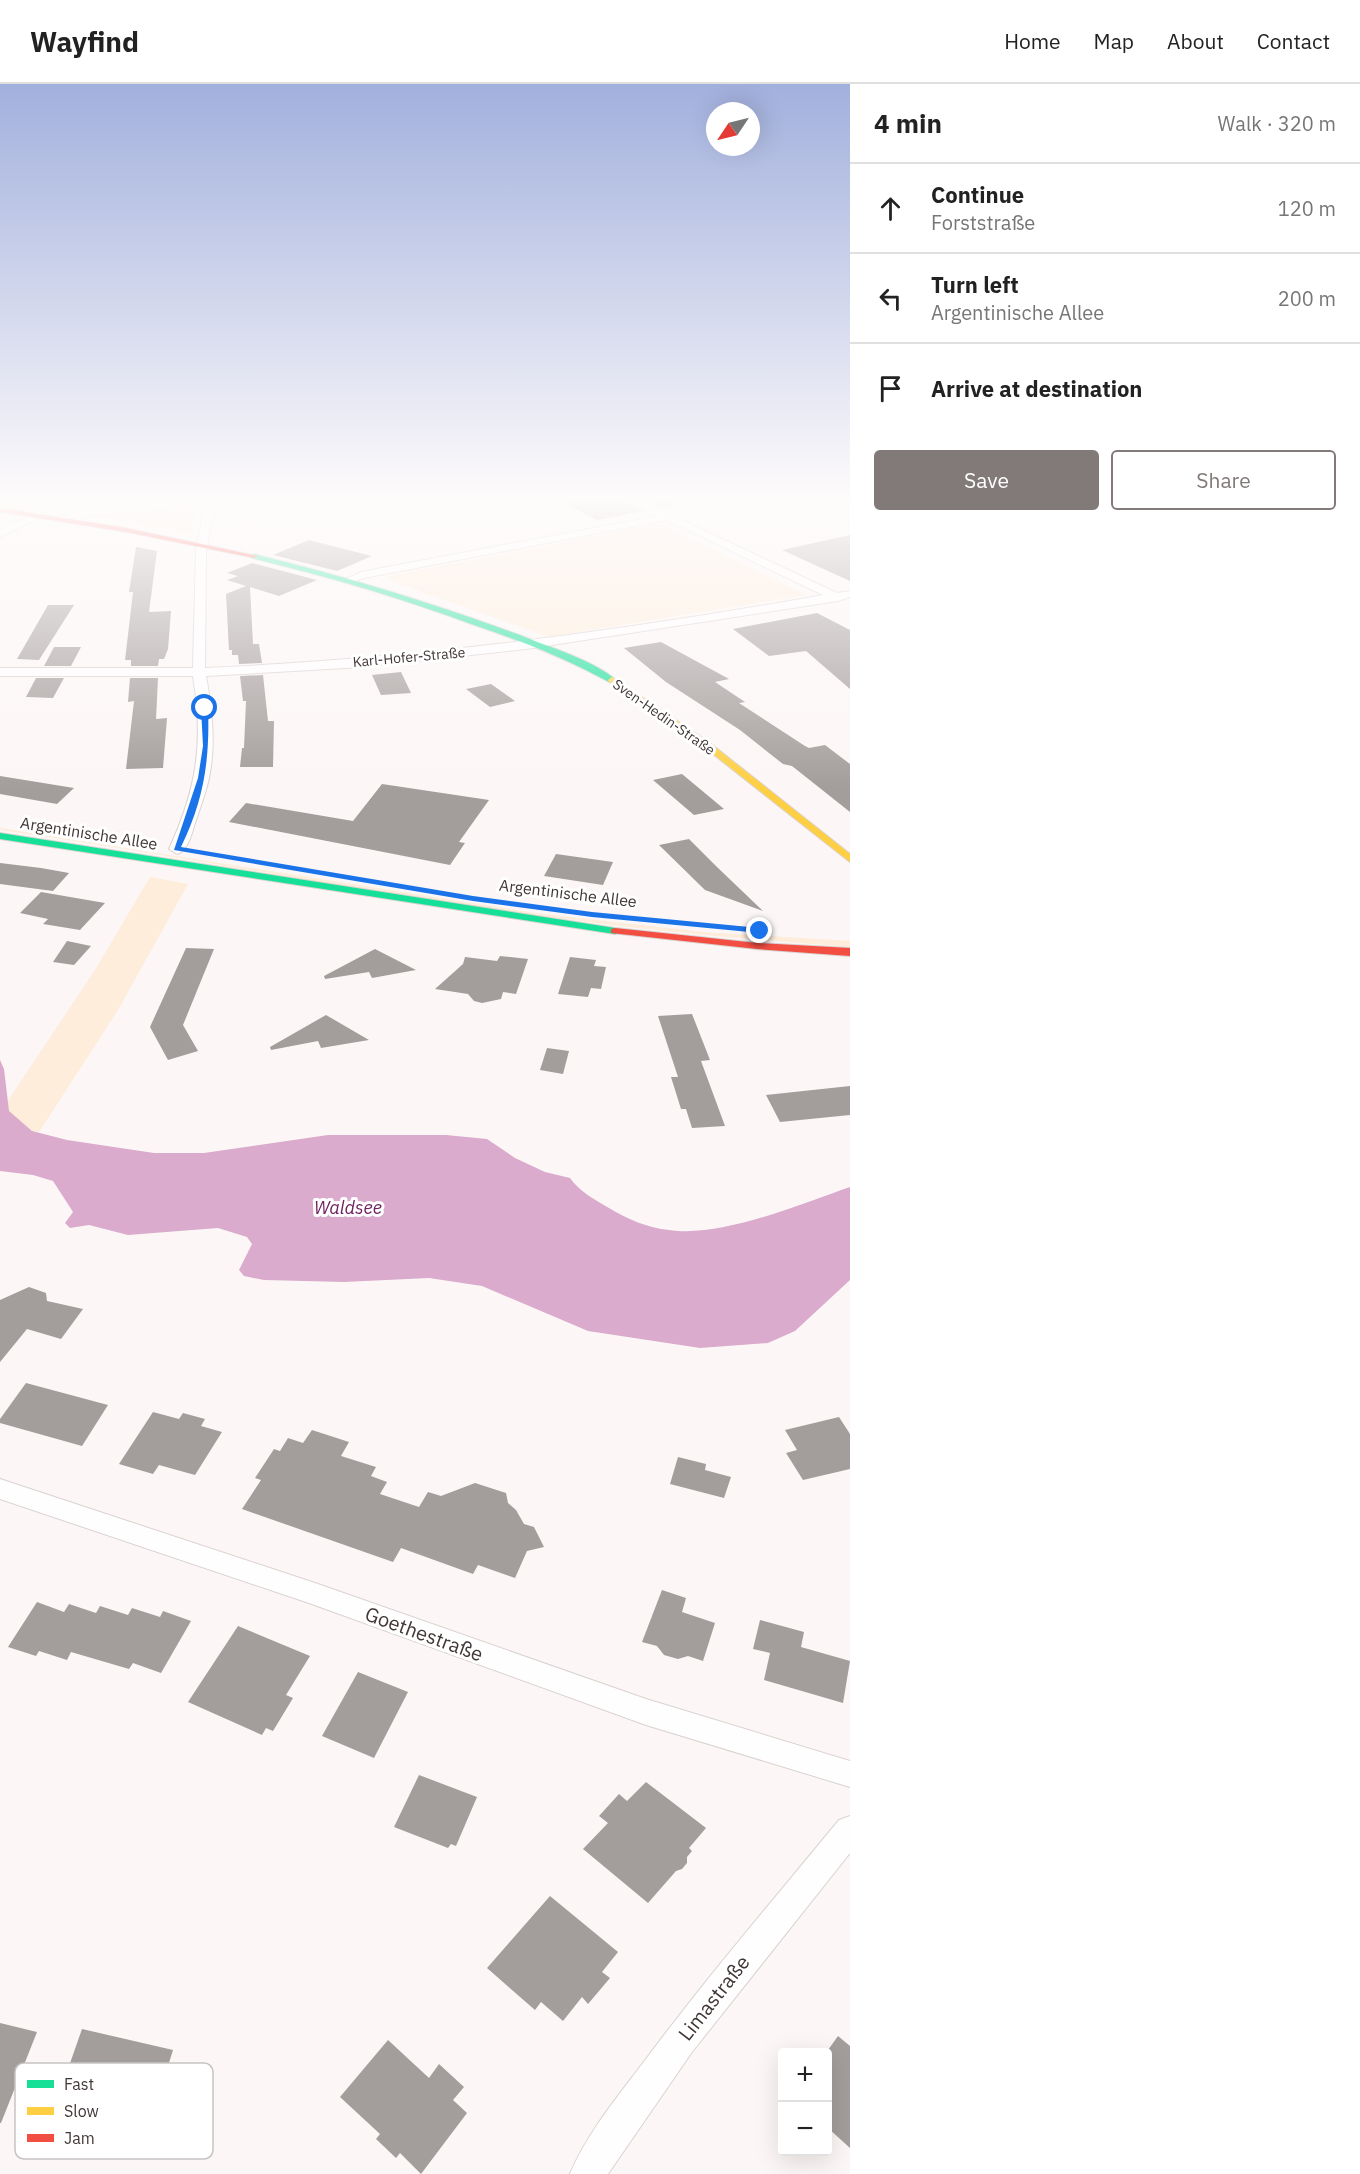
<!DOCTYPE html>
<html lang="en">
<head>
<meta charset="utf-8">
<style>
  body { margin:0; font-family:"IBM Plex Sans",sans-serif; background:#f2f2f2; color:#222 }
  .controls { position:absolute; right:18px; bottom:18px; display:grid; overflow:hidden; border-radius:6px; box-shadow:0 6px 24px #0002 }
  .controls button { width:54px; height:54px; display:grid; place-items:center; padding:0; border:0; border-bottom:2px solid #e0e0e0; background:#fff; color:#222; font:30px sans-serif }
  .compass { position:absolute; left:706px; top:18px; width:54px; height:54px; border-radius:50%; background:#fff; box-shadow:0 6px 24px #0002; rotate:235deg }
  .stop { position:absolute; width:18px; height:18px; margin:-14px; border:4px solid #1a73e8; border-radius:50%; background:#fff }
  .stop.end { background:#1a73e8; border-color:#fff; box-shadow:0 2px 6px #0008 }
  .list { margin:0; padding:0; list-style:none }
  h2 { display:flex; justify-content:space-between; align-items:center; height:78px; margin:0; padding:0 24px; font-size:26px }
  h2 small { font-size:20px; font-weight:400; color:#767676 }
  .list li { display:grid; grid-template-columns:39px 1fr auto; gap:18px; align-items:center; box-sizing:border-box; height:90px; padding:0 24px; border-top:2px solid #e0e0e0 }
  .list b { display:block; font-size:22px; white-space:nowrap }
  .list p { margin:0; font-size:20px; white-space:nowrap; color:#767676 }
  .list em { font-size:20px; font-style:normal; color:#767676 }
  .actions { display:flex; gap:12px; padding:18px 24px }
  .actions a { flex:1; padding:14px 0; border:2px solid #827a79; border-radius:6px; text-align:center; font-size:21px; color:#827a79 }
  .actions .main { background:#827a79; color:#fff }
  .icon { flex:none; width:33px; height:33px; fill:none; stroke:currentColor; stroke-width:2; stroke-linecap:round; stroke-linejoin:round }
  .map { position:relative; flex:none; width:850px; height:2090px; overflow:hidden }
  header { display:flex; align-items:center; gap:36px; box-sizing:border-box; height:84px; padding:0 30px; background:#fff; border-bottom:2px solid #e0e0e0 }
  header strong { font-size:28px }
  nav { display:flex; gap:33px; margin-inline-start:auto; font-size:21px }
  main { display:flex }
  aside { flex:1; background:#fff }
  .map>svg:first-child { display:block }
  .green { fill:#fdedda }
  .water { fill:#daabcc }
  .building { fill:#a39d9b }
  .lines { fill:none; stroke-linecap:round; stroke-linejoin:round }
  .street-casing { stroke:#d9d2d0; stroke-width:2 }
  .fast-casing { stroke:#d9d2d0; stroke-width:2 }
  .slow-casing { stroke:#d9d2d0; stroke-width:2 }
  .jam-casing { stroke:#d9d2d0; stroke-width:2 }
  .street { fill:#fffefe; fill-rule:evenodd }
  .fast { fill:#16e098; fill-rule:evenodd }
  .slow { fill:#ffcf43; fill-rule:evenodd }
  .jam { fill:#f24e42; fill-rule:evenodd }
  .route { fill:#1a73e8 }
  .labels { text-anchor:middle; stroke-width:6; stroke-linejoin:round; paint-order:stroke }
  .far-street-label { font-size:14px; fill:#413736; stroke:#fff }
  .street-label { font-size:16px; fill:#413736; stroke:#fff }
  .water-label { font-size:18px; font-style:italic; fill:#6d215e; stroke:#fff }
  .near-street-label { font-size:20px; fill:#413736; stroke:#fff }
  .key { fill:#fff; stroke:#c6c3c3; stroke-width:1.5 }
  .key-label { font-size:16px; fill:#413736 }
</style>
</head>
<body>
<header>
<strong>Wayfind</strong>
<nav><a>Home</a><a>Map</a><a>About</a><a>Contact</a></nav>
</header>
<main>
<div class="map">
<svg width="850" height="2090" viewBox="0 0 850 2090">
  <rect width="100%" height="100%" fill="#fcf7f6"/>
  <g class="green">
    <polygon points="196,424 192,449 95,432"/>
    <polygon points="659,440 806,511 549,553 388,496 388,492"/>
    <path d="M0,744L535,829L704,848L850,857V863C723,854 596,841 471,822C313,799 158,768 0,746Z"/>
    <polygon points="150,793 188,800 118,926 39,1048 32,1047 8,1027 7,1018 95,886"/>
  </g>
  <path class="water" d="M0,976L4,985L9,1027L32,1047L67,1056L154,1069H204L328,1051H446L487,1055L515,1074L545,1088L570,1094C580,1108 594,1115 609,1124C627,1135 648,1144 669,1146C721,1154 801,1120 850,1103V1196L795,1247L768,1259L700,1264L588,1247L482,1202L429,1194L344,1198L264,1196L244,1192L239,1186L252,1160L247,1153L218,1144L128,1151L89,1141L70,1144L65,1139L73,1128L53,1097L33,1091L0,1087Z"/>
  <g class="building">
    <polygon points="552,412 617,412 643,427 597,436"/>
    <polygon points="636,412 672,412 673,422 661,424"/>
    <polygon points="850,451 850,497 782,466"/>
    <polygon points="309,456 372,472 337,487 273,471"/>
    <polygon points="136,463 157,467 149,528 171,527 168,565 164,575 159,575 158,582 131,582 131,576 125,576 133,508 129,508"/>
    <polygon points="252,479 317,496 279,512 250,503 253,560 259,560 262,579 239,580 238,571 232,571 232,566 229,566 226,510 246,502 227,496 238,492 227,489"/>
    <polygon points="48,521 74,521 39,576 17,575"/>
    <polygon points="817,529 850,546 850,605 806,567 769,572 733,545"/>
    <polygon points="661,558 729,595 715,598 745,618 739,619 805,662 809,664 825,661 850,680 850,728 792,682 783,680 740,646 666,598 624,564"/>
    <polygon points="54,563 81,563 71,582 44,582"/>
    <polygon points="401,588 411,609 381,611 372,591"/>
    <polygon points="263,591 268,637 274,637 273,683 240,683 242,664 244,664 246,617 243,617 240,592"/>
    <polygon points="36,594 64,594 53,614 26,613"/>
    <polygon points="130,594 158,594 156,635 167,634 163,684 126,685 134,617 128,618"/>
    <polygon points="491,600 515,617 490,623 466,605"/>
    <polygon points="682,690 724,725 694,731 653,696"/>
    <polygon points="0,692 74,704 57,720 0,710"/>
    <polygon points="382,700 489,716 459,758 465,759 450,781 229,738 246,719 353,737"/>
    <polygon points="689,755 717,783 763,827 705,806 659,761"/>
    <polygon points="556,770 613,778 603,801 544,792"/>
    <polygon points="0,779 41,784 69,789 53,807 0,800"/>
    <polygon points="41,808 105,819 80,846 43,840 48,835 20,829"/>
    <polygon points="67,857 91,862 74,881 53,878"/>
    <polygon points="186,864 214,865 183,941 198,967 168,976 150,943"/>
    <polygon points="375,865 416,886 372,894 369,888 325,895 324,892"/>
    <polygon points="500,872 528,875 516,910 503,908 501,915 482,919 474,917 468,910 435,905 463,880 465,873 497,877"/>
    <polygon points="570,873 596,876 594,882 606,883 601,905 591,904 588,913 558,910"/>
    <polygon points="692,930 710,976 701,977 725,1042 692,1044 686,1025 681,1025 671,993 678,993 658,932"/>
    <polygon points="326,931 369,956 321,964 318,957 271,966 270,963"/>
    <polygon points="547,964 569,967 563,990 540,986"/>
    <polygon points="850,1002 850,1031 780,1038 766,1011"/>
    <polygon points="29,1203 46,1209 47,1217 83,1225 61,1255 27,1245 0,1278 0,1216"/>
    <polygon points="26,1299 108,1321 82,1362 0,1339 0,1335"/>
    <polygon points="153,1328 179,1335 183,1329 205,1335 201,1342 222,1348 195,1391 159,1381 153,1390 119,1380"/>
    <polygon points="839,1333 850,1350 850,1385 803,1396 786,1369 797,1366 785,1346"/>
    <polygon points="312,1346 349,1358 341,1372 376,1383 371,1392 387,1398 380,1410 419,1423 428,1408 441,1412 475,1399 506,1409 508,1419 516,1426 524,1440 534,1443 544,1463 527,1467 515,1494 478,1481 473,1490 401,1464 393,1478 242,1425 261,1396 255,1394 274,1365 280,1367 288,1354 303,1359"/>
    <polygon points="678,1373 706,1380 705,1386 731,1393 724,1414 670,1400"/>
    <polygon points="662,1506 686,1514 682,1528 715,1539 703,1577 688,1572 678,1575 664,1571 657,1562 642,1558"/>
    <polygon points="37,1518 64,1528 69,1520 96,1529 100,1522 128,1531 132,1524 160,1533 163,1527 191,1537 161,1589 133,1579 129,1585 71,1568 67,1576 39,1567 36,1572 8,1563"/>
    <polygon points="760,1536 804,1548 801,1563 850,1577 843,1619 764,1596 770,1569 753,1565"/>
    <polygon points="238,1542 310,1572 286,1611 293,1614 273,1647 266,1644 262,1651 188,1618"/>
    <polygon points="358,1588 408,1608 374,1674 322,1652"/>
    <polygon points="419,1691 477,1713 456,1762 451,1760 448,1764 394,1743"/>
    <polygon points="646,1698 706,1744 689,1764 692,1767 687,1773 687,1779 682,1785 676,1787 648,1819 583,1765 608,1739 599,1732 619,1710 627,1717"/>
    <polygon points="550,1812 618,1868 602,1888 610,1894 588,1920 582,1913 563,1937 541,1918 535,1926 487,1884"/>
    <polygon points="0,1939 37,1948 1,2039 0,2039"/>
    <polygon points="82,1945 173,1966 141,2068 47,2045"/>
    <polygon points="838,1952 850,1962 850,2064 828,2044 828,1966"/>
    <polygon points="388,1956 429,1994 439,1980 464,2003 453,2016 467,2029 421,2090 400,2069 396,2074 376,2055 380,2050 340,2013"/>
  </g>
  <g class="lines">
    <g class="street-casing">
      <g id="street">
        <path d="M207,412H217V414L277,412L272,415L215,420L206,467L205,584C413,575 618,548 823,511L667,436L364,494L352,498L346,495L361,488L657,432L619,412H631L837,509L850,507V513L838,517L526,565L363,583L206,592C212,625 216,660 209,694C206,709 200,724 195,739C192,749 188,767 177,770L169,765C197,704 204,658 193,592H0V584H193L196,467L205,421L74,433L61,438L56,435L72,427L206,415Z"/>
        <polygon points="37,428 41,429 41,433 0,453 0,446"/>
        <polygon points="0,1395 315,1499 646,1615 850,1677 850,1703 646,1641 309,1519 0,1415"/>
        <path d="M850,1732V1769L692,1968L608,2090H570C587,2049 619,2011 646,1975C707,1893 774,1815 839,1736Z"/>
      </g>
    </g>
    <g class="fast-casing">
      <g id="fast">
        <path d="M254,470C348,493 440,521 530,555C555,565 596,578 616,596L609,598C566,574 521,557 474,541C401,514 327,492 251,474L250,472Z"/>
        <polygon points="0,749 615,844 621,847 615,850 0,755"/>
      </g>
    </g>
    <g class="slow-casing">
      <polygon id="slow" points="612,593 710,659 850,770 850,778 704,663 609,598 608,596"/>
    </g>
    <g class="jam-casing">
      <g id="jam">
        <polygon points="0,424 126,444 258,472 254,474 126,448 0,428"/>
        <polygon points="615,844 757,859 850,864 850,872 757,865 611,849 611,845"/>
      </g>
    </g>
    <use href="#street" class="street"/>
    <use href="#fast" class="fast"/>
    <use href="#slow" class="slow"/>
    <use href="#jam" class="jam"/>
  </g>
  <linearGradient id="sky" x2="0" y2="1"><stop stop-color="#a2b0dd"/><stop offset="0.59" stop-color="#fefbfb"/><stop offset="1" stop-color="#fefbfb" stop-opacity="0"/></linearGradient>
  <rect width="850" height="704" fill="url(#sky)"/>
  <path class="route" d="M205,622L208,624C210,675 204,716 181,763L473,812L592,828L760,844L764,847L760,849L592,833L473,817L174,766L198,694L203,662L201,624Z"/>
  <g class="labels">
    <g class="far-street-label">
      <text transform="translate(409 573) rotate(-5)" y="5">Karl-Hofer-Straße</text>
      <text transform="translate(664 633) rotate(35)" y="5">Sven-Hedin-Straße</text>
    </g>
    <g class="street-label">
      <text transform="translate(89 749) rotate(9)" y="6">Argentinische Allee</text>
      <text transform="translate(568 809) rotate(7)" y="6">Argentinische Allee</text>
    </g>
    <g class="water-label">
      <text x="348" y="1130">Waldsee</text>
    </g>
    <g class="near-street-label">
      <text transform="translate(424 1550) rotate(20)" y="7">Goethestraße</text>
      <text transform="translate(714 1914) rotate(-52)" y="7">Limastraße</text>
    </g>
  </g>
  <rect x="15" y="1979" width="198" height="96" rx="9" class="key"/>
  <rect x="27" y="1996" width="27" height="8" fill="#16e098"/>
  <rect x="27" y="2023" width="27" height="8" fill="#ffcf43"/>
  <rect x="27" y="2050" width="27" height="8" fill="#f24e42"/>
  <g class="key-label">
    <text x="64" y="2006">Fast</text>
    <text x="64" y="2033">Slow</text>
    <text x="64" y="2060">Jam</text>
  </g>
</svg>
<div class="controls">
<button>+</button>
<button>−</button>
</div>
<svg class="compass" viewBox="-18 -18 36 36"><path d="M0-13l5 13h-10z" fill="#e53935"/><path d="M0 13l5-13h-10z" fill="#767676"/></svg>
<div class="stop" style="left:205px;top:624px"></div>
<div class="stop end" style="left:760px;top:847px"></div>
</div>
<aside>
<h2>4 min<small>Walk · 320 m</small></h2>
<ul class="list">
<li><svg class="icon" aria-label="ahead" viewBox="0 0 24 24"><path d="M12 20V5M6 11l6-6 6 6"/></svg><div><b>Continue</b><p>Forststraße</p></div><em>120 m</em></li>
<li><svg class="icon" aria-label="left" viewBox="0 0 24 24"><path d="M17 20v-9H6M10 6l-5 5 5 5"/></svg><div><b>Turn left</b><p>Argentinische Allee</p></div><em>200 m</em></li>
<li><svg class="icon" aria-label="arrive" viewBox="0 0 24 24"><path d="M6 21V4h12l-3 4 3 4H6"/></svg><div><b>Arrive at destination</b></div></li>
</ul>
<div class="actions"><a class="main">Save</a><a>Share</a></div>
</aside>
</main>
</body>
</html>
